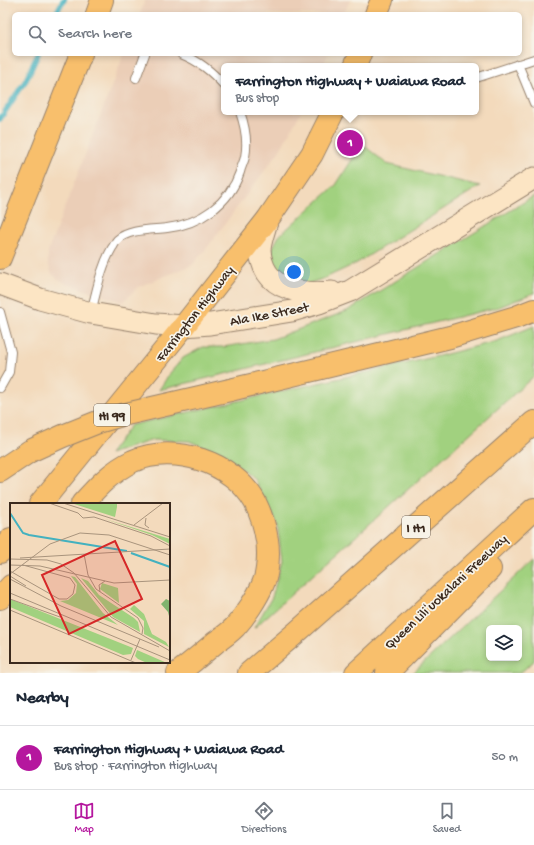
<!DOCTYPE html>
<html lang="en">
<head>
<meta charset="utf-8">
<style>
  body { margin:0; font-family:"Gochi Hand",sans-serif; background:#f2f2f3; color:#1f2937 }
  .controls { position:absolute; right:12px; bottom:12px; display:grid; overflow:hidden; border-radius:6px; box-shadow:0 2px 6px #0003 }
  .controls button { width:36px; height:36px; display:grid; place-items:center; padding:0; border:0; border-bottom:1px solid #e0e1e3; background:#fff; color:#1f2937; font:20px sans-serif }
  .you { position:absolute; left:294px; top:272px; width:14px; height:14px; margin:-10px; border:3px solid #fff; border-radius:50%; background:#1a73e8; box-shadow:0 0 0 6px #1a73e833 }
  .badge { display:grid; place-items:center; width:26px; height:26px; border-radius:50%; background:#b5179e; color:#fff; font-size:13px; font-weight:700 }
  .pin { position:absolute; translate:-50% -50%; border:2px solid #fff; box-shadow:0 1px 4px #0006 }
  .popup { position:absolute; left:221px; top:63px; width:258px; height:52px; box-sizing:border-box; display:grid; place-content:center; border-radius:6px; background:#fff; filter:drop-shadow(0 1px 3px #0005); font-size:13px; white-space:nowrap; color:#747a83 }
  .popup b { font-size:15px; color:#1f2937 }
  .popup::after { content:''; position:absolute; left:50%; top:100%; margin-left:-8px; border:8px solid transparent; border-top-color:#fff }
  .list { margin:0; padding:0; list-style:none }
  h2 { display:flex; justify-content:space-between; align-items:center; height:52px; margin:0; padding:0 16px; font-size:17px }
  h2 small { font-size:13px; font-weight:400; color:#747a83 }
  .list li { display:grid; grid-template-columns:26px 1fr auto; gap:12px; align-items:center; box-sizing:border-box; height:64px; padding:0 16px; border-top:1px solid #e0e1e3 }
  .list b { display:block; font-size:15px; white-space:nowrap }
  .list p { margin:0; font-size:13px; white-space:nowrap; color:#747a83 }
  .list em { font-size:13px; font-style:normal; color:#747a83 }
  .icon { flex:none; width:22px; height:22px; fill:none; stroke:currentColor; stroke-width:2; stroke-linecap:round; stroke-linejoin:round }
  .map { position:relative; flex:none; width:534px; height:673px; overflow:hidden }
  .search { position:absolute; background:#fff; box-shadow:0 2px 6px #0003; left:12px; right:12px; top:12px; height:44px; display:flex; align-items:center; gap:10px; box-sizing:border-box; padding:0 14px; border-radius:6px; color:#747a83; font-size:15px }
  .sheet { height:116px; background:#fff }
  nav { display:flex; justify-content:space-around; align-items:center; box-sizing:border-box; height:56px; border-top:1px solid #e0e1e3; background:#fff; font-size:11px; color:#747a83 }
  nav a { display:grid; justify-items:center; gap:2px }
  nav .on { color:#b5179e }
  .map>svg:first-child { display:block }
  .built { fill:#ebceb7 }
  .green { fill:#a1d17f; stroke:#6e7e4e; fill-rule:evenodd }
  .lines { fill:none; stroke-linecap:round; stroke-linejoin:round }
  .stream { stroke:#43b1bf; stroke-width:5.5 }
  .lane-casing { stroke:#97826d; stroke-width:10 }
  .secondary-casing { stroke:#97826d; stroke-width:23 }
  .primary-casing { stroke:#97826d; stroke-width:24 }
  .highway-casing { stroke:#97826d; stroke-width:24 }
  .lane { stroke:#fff; stroke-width:8 }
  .secondary { stroke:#fce5c4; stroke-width:21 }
  .primary { stroke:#f8bf6c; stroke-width:22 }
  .highway { stroke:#f8bf6c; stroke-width:22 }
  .highway-bridge-casing { stroke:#97826d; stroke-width:24; stroke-linecap:butt }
  .highway-bridge { stroke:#f8bf6c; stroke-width:22 }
  .labels { text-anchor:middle; stroke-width:3.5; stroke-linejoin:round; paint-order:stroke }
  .shield { fill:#f7f3e8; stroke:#73665b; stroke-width:1 }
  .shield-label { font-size:13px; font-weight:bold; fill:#3b2a1e }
  .street-label { font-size:14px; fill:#3b2a1e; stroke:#f7f3e8 }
  .inset-river { fill:none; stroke:#43b1bf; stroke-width:2 }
  .inset-road { fill:none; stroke:#a9947d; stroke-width:1 }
  .view { fill:#d62828; fill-opacity:0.15; stroke:#d62828; stroke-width:2 }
  .inset-edge { fill:none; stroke:#3b2a1e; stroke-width:2 }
</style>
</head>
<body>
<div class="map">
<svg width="534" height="673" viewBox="0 0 534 673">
  <rect width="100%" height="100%" fill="#f7f3e8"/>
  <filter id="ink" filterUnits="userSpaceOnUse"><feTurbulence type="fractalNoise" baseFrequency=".025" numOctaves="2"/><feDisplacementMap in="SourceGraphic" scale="8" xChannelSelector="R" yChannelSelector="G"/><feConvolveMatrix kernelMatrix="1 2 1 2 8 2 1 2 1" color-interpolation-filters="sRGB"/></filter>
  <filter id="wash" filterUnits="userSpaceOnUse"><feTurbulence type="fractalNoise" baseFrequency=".012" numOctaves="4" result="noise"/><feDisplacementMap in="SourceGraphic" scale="16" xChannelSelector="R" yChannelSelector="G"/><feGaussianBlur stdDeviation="0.9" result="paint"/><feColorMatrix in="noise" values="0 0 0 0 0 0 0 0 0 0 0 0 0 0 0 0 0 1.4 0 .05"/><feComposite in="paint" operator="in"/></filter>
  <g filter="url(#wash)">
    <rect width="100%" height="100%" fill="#f3dabc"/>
    <g class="built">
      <polygon points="145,0 350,0 344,14 140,14"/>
      <polygon points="124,54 328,54 323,66 224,66 224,112 301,112 280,150 206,249 192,265 138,287 123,302 67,284 58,279 52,274 48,263 48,251"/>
    </g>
    <g class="green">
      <polygon points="362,144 387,164 480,186 357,263 325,278 307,284 281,276 271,259 273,247 279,236 336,185"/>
      <polygon points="534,196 534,293 499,307 159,390 170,373 183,358 203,347 223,347 273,339 347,311"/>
      <polygon points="534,326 534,376 254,628 272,597 282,561 277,523 254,479 226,456 189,441 153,440 109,454 131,425 439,356 497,341"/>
      <path d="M534,559V661L520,673H413ZM489,628H519V658H489Z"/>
    </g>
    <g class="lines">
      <g class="stream">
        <polyline points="56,14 61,4 64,0"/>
        <polyline points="0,119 26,80 38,54"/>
      </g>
    </g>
  </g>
  <g filter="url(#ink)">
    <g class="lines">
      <g class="lane-casing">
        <g id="lane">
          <path d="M181,54C199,61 211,71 224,85"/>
          <polyline points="518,64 534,103"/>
          <polyline points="136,78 145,54"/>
          <polyline points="476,78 534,59"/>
          <polyline points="0,312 11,352 9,372 0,388"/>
          <path d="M91,312C97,290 101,267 112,248C114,246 115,242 117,240C129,229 152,230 167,228C200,224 229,204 240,172C241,167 244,162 245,157C248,142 245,126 240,112"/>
        </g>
      </g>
      <g class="secondary-casing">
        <g id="secondary">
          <path d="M268,219C265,228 261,240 260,249C260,256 262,262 264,267C275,293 308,294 332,292"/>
          <polyline points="0,284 40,299 91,313 156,324 184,326 210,324 292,311 319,303 350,291 534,178"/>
        </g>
      </g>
      <g class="primary-casing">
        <g id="primary">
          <polyline points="97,14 102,0"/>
          <polyline points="376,14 382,0"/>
          <polyline points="355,66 360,54"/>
          <polyline points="0,258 81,54"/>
          <polyline points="40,504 184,326 268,219 312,154 333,112"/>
          <polyline points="0,552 11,539"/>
        </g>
      </g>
      <g class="highway-casing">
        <g id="highway">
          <polyline points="230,390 450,337 516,317 534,310"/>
          <polyline points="0,471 30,451"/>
          <path d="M82,504C97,487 112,471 133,461C174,443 233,462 255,502C261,514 265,527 267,540C269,552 268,573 263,584C257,598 245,616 235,627C229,633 222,638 216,642C203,653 191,663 178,673"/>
          <polyline points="0,598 11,586"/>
          <polyline points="249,673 297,632 534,422"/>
          <polyline points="356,673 534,509"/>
          <polyline points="387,673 490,569"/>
        </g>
      </g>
      <use href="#lane" class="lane"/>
      <use href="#secondary" class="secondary"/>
      <use href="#primary" class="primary"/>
      <use href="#highway" class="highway"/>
      <g class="highway-bridge-casing">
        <polyline id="highway-bridge" points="30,451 63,436 98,422 122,415 230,390"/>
      </g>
      <use href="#highway-bridge" class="highway-bridge"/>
    </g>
  </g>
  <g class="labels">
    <g class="shield">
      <rect x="94" y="404" width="36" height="22" rx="3"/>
      <rect x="402" y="516" width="28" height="22" rx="3"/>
    </g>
    <g class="shield-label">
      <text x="112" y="420">HI 99</text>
      <text x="416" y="532">I H1</text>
    </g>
    <g class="street-label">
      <text transform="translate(194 313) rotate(-52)" y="5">Farrington Highway</text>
      <text transform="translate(269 313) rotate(-11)" y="5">Ala Ike Street</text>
      <text transform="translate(445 591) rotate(-43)" y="5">Queen Liliʻuokalani Freeway</text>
    </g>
  </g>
  <g transform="translate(10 503)">
    <rect width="160" height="160" fill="#f3dabc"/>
    <path d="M61,0H107V4L105,14ZM95,16L160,36V41L142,32ZM61,73L65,74L93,110L108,122L50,98L58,97L66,90L67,81ZM71,75L78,78L89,92L124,115L128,119L130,129L103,114ZM92,80L108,85L109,100L90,86ZM0,96L123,145L121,151L113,152L0,104ZM124,102L134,111L142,131L156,139L159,144L134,131V118L120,106ZM127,147L157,160H137L128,156L125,153Z" fill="#a1d17f"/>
    <path d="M156,96L160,98V117L158,109L151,101Z" fill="#80b36e"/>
    <path class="inset-river" d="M0,10L13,30L19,32L117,48M121,50L160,64"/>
    <path class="inset-road" d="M39,0L68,10L73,15L84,14L141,33L160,43M53,0L160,34M136,15L135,22L139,25M124,22L153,0M74,51L78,72L86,86L128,115L133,125L132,131M10,55L160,46M0,56L37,57L51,61L64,70L101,114L160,148M0,62L30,63L104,80L160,77M0,68L49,96H57L63,91L65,82L60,75L13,62M0,71L40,41L70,30L99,32L160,52M0,73L16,83M0,76L51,103L149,144M90,89L89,82L95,78M0,90L160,157M0,96L50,114M0,107L126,160M121,157L130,136"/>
    <path class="view" d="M105,38L132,96L59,131L32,72Z"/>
    <rect width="160" height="160" class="inset-edge"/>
  </g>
</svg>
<div class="controls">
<button><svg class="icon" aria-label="layers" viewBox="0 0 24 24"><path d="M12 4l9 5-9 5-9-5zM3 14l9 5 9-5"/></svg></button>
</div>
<div class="you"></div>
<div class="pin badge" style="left:350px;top:143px">1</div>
<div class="popup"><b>Farrington Highway + Waiawa Road</b>Bus stop</div>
<div class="search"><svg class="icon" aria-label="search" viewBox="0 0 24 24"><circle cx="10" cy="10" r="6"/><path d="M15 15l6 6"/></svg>Search here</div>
</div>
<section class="sheet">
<h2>Nearby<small></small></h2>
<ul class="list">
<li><span class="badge">1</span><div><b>Farrington Highway + Waiawa Road</b><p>Bus stop · Farrington Highway</p></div><em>50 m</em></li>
</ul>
</section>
<nav>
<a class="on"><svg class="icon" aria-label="map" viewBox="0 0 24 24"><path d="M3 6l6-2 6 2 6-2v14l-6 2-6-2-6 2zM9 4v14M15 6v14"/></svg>Map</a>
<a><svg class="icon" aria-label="directions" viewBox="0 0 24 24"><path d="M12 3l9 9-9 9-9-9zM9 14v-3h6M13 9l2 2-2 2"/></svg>Directions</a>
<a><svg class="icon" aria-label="saved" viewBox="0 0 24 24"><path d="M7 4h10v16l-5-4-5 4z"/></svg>Saved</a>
</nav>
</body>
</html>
